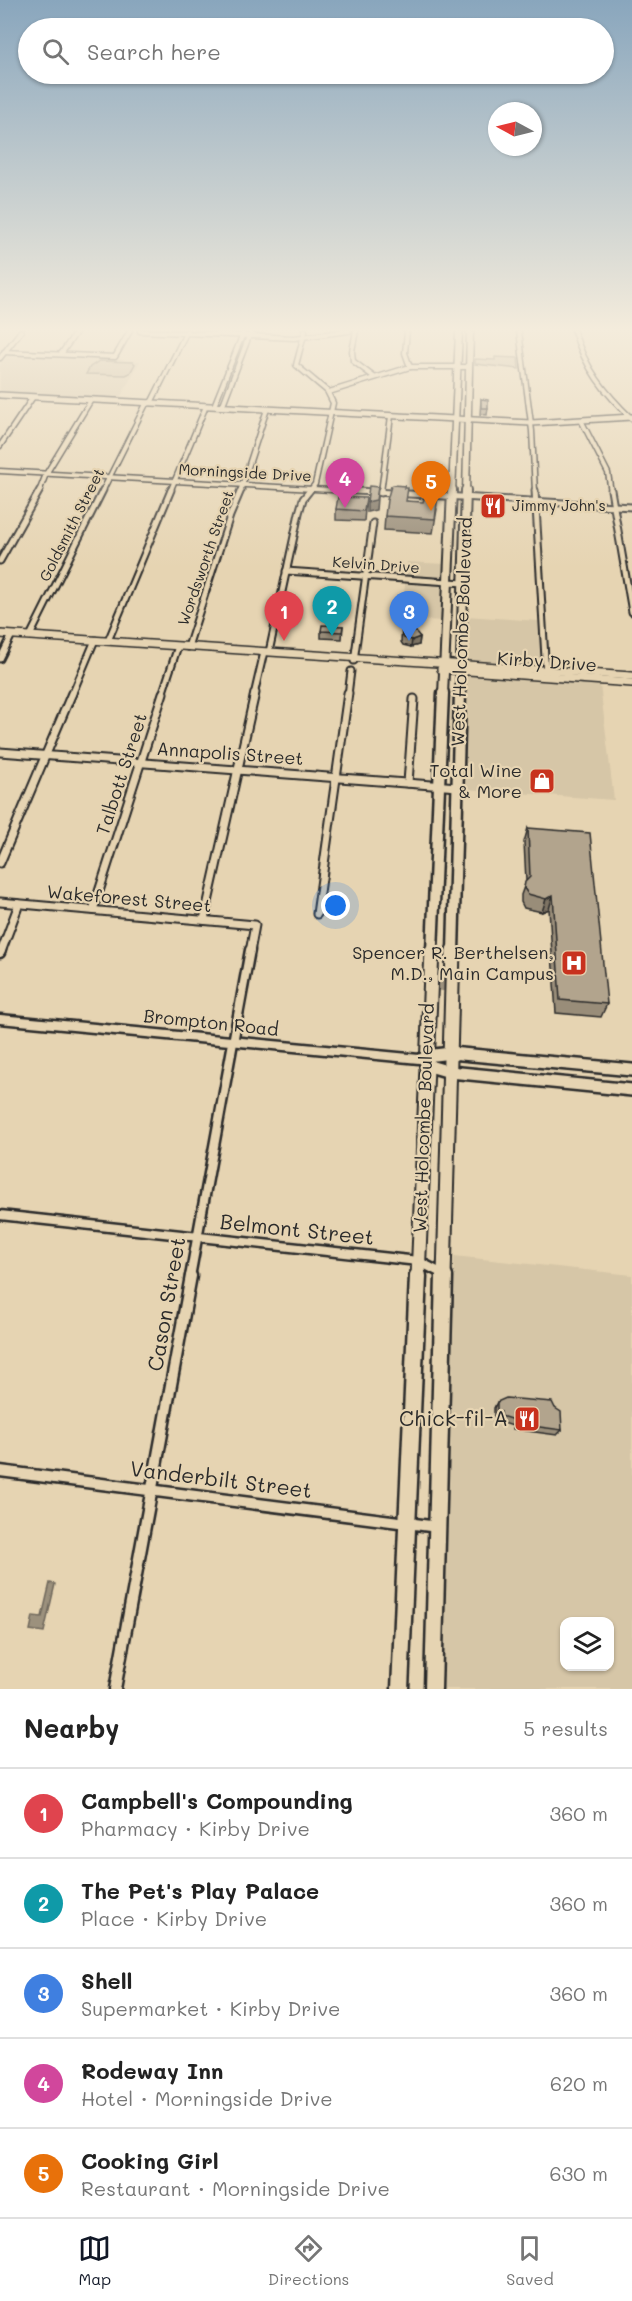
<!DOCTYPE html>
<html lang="en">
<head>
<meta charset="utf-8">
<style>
  body { margin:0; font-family:Mali,sans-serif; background:#f2f2f2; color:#222 }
  .controls { position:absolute; right:18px; bottom:18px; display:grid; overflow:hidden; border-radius:12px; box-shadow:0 2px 4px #0004 }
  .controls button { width:54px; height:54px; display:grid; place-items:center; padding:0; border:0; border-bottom:2px solid #e0e0e0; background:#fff; color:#222; font:30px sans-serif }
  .compass { position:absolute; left:488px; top:102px; width:54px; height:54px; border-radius:50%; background:#fff; box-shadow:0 2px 4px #0004; rotate:277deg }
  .you { position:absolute; left:336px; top:906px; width:21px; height:21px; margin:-15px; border:4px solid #fff; border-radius:50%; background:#1a73e8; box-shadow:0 0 0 9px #1a73e833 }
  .badge { display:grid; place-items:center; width:39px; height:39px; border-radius:50%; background:#111827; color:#fff; font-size:20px; font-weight:700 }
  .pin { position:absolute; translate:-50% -50px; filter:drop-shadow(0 2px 3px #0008) }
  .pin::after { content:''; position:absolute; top:32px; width:21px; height:18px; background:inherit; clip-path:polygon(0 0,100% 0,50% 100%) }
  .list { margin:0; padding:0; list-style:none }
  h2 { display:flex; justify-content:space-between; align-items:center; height:78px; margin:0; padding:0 24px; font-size:26px }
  h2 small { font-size:20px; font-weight:400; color:#767676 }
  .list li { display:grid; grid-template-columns:39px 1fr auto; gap:18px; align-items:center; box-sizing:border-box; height:90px; padding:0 24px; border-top:2px solid #e0e0e0 }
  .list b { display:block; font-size:22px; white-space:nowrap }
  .list p { margin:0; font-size:20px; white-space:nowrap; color:#767676 }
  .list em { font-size:20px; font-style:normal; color:#767676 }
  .icon { flex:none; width:33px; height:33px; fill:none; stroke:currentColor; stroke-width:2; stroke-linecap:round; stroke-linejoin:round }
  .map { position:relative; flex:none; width:632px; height:1689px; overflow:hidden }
  .search { position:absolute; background:#fff; box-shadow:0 2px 4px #0004; left:18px; right:18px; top:18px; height:66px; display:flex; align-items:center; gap:15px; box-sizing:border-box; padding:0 21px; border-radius:33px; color:#767676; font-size:22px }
  .sheet { height:528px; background:#fff }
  nav { display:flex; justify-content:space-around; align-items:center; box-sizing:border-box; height:84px; border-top:2px solid #e0e0e0; background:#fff; font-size:16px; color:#767676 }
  nav a { display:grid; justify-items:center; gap:3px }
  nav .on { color:#111827 }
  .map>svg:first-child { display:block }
  .built { fill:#d6c6a7; fill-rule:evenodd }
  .green { fill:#c7b89c; stroke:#797264; stroke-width:1.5 }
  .water { fill:#9c917d; stroke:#6f685c; stroke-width:1.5 }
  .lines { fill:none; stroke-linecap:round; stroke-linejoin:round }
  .river { stroke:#9c917d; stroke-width:14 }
  .street-far4-casing { stroke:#2b2b2b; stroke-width:7 }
  .street-far3-casing { stroke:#2b2b2b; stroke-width:9 }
  .street-far2-casing { stroke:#2b2b2b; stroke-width:11 }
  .street-far1-casing { stroke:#2b2b2b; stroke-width:13 }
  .street-casing { stroke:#2b2b2b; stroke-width:15 }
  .secondary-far2-casing { stroke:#2b2b2b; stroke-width:8 }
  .secondary-far1-casing { stroke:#2b2b2b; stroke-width:10 }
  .secondary-casing { stroke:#2b2b2b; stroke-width:16 }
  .primary-far4-casing { stroke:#2b2b2b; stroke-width:9 }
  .primary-far3-casing { stroke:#2b2b2b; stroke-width:12 }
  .primary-far2-casing { stroke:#2b2b2b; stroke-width:15 }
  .primary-far1-casing { stroke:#2b2b2b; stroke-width:17 }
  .primary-casing { stroke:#2b2b2b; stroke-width:21 }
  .street-far4 { stroke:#e6d4b2; stroke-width:4 }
  .street-far3 { stroke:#e6d4b2; stroke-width:5 }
  .street-far2 { stroke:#e6d4b2; stroke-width:7 }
  .street-far1 { stroke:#e6d4b2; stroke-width:8 }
  .street { stroke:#e6d4b2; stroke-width:10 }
  .secondary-far2 { stroke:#e6d4b2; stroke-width:5 }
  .secondary-far1 { stroke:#e6d4b2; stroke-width:7 }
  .secondary { stroke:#e6d4b2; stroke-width:11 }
  .primary-far4 { stroke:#e6d4b2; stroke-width:6 }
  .primary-far3 { stroke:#e6d4b2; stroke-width:8 }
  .primary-far2 { stroke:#e6d4b2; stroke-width:10 }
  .primary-far1 { stroke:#e6d4b2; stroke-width:13 }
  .primary { stroke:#e6d4b2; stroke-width:16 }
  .wall { fill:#998d79; stroke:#2b2b2b; stroke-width:1.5 }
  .shaded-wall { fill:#7d7363; stroke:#2b2b2b; stroke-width:1.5 }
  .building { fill:#b2a48d; stroke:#2b2b2b; stroke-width:1.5 }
  .labels { text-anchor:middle; stroke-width:4.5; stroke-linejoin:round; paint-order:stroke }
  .far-street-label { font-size:15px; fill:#2b2b2b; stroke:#e6d4b2 }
  .far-poi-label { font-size:15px; fill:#2b2b2b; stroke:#e6d4b2; text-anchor:start }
  .street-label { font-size:18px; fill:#2b2b2b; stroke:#e6d4b2 }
  .poi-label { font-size:18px; fill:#2b2b2b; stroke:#e6d4b2; text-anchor:end }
  .near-street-label { font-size:21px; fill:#2b2b2b; stroke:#e6d4b2 }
  .near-poi-label { font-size:21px; fill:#2b2b2b; stroke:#e6d4b2; text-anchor:end }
</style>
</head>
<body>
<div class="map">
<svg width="632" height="1689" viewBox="0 0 632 1689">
  <rect width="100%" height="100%" fill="#e6d4b2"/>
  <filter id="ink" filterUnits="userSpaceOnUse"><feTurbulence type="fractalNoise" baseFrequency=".0167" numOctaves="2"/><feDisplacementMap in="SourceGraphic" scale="12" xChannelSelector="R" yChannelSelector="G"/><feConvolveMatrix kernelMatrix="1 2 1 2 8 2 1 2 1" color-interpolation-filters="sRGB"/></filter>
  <g filter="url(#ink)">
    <g class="built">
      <polygon points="8,354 140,361 120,398 0,392 0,365"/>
      <polygon points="407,562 445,564 441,621 402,618"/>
      <polygon points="466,616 539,621 542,681 600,685 614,800 464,789"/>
      <path d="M454,1256L632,1275V1689H440ZM564,1622H610V1666H564Z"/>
    </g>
    <g class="green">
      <polygon points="495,357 518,358 519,369 475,364 475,359 495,360"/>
      <polygon points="99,361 133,362 135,364 130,373 126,375 86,374 90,367"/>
    </g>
    <polygon class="water" points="50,1583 55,1584 44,1632 30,1630 33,1616 42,1617"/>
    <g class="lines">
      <polyline class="river" points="440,983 443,984"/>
      <g class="street-far4-casing">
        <g id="street-far4">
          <polyline points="140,331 294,338 349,331"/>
          <polyline points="305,331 296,365 327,391 333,403 315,484 309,492"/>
          <polyline points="356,331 352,351 353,361 374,377"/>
          <polyline points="407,331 405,353 410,367"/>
          <polyline points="519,331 532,431 535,492"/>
          <path d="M574,331C585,368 605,393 632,419"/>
          <polyline points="4,352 115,357 130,331"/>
          <polyline points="61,354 77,331"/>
          <polyline points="0,358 21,331"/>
          <polyline points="329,392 410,367 469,367"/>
          <polyline points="214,406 244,331"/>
          <polyline points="222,407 251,331"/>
          <polyline points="582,422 608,473 611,492"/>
          <polyline points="0,446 33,397"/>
          <polyline points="0,471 366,492"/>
          <polyline points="39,492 46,474 91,400"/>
          <polyline points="102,492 145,406 152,401 187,331"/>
          <polyline points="170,492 206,406"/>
          <polyline points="240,492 267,409"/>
          <polyline points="381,492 391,416"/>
        </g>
      </g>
      <g class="street-far3-casing">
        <g id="street-far3">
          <polyline points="340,490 632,507"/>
          <polyline points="535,490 546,675"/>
          <polyline points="611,490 632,612"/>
          <polyline points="381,493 381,490"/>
          <polyline points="0,561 40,490"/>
          <polyline points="286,571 464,583"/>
          <polyline points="30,636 103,490"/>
          <polyline points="108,641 171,490"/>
          <polyline points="188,647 230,516 241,490"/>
          <polyline points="269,652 299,513 303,499 310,490"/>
          <polyline points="0,659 12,635"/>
          <polyline points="354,661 373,523"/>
          <polyline points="72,695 95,640"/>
          <polyline points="162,695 178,646"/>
          <polyline points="254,695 264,652"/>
          <polyline points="348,695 351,671"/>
        </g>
      </g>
      <g class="street-far2-casing">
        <g id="street-far2">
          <polyline points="0,752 458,787"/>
          <polyline points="408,783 414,699"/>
          <polyline points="0,863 72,693"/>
          <polyline points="0,902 255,925 250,952"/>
          <polyline points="93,910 163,693"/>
          <polyline points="317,914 348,693"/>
          <polyline points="204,920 255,693"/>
          <polyline points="1,952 19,904"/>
        </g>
      </g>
      <g class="street-far1-casing">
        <g id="street-far1">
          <polyline points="0,953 1,950"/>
          <polyline points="0,1019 419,1059 426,1056"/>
          <polyline points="0,1215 418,1261 445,1275"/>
          <polyline points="190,1277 250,950"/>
        </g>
      </g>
      <g class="street-casing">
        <g id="street">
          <polyline points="0,1471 438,1527"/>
          <polyline points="115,1689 191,1276"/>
        </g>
      </g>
      <g class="secondary-far2-casing">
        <polyline id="secondary-far2" points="0,395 531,423 632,417"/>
      </g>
      <g class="secondary-far1-casing">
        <g id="secondary-far1">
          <polyline points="0,634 632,676"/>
          <polyline points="441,669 632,683"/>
        </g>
      </g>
      <g class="secondary-casing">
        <g id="secondary">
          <polyline points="426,1056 451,1053 632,1070"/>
          <polyline points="426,1065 450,1072 632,1090"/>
        </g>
      </g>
      <g class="primary-far4-casing">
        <g id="primary-far4">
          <polyline points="452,492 459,331"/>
          <polyline points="466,492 470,331"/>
        </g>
      </g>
      <g class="primary-far3-casing">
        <g id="primary-far3">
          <polyline points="443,695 452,490"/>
          <polyline points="460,695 466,490"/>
        </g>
      </g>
      <g class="primary-far2-casing">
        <g id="primary-far2">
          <polyline points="432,952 443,693"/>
          <polyline points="453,952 460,693"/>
        </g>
      </g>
      <g class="primary-far1-casing">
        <g id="primary-far1">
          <polyline points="418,1277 432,950"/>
          <polyline points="444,1277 453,950"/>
        </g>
      </g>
      <g class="primary-casing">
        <g id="primary">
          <polyline points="400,1689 418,1276"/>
          <polyline points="433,1689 444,1276"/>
        </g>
      </g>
      <use href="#street-far4" class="street-far4"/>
      <use href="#street-far3" class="street-far3"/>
      <use href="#street-far2" class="street-far2"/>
      <use href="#street-far1" class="street-far1"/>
      <use href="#street" class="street"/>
      <use href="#secondary-far2" class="secondary-far2"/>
      <use href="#secondary-far1" class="secondary-far1"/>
      <use href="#secondary" class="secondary"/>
      <use href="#primary-far4" class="primary-far4"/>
      <use href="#primary-far3" class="primary-far3"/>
      <use href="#primary-far2" class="primary-far2"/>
      <use href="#primary-far1" class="primary-far1"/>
      <use href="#primary" class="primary"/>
    </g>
    <g class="wall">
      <polygon points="481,399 488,408 487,415 480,414"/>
      <polygon points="366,498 364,521 336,520 336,509"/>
      <polygon points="407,501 437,509 433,533 384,530 385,516"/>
      <polygon points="343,626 342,639 321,638 321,631"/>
      <polygon points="402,626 420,637 419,645 411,647 403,645 401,642"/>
      <polygon points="528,828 607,1004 601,1017 556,1013 549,909 542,912 524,908 521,902 521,895 526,881 524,842"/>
      <polygon points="497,1402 555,1408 562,1430 557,1435 513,1429 513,1426 497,1421 497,1417 494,1417 494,1408"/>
    </g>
    <g class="shaded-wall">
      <polygon points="378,487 376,510 367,512 367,502"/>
      <polygon points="420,637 419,645 411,647 412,640"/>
      <polygon points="553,895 549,909 542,912 546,899"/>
    </g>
    <g class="building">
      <polygon points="481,399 488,400 488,408 481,408"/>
      <polygon points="393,485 405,486 404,488 408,488 406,501 423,502 425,496 438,496 435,519 385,516 387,500 391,486"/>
      <polygon points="369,486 378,487 376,500 367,502"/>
      <polygon points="338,497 366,498 364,511 336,509"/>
      <polygon points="322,625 343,626 342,632 321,631"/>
      <polygon points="402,626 412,627 420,637 412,640 404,638 402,635"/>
      <polygon points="528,828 590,833 607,1004 560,1000 553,895 546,899 528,894 524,888 525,882 530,877"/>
      <polygon points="506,1398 552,1402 555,1408 561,1412 562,1430 517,1424 517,1421 501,1416 501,1412 497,1412 497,1402"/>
    </g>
  </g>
  <linearGradient id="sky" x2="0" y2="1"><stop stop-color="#89a6bd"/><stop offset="0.58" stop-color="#f4ecdc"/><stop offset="1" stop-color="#f4ecdc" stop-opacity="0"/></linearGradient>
  <rect width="632" height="568" fill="url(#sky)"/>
  <defs>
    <g id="restaurant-square" transform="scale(1.35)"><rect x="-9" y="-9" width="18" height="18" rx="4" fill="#c8321e" stroke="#e6d4b2"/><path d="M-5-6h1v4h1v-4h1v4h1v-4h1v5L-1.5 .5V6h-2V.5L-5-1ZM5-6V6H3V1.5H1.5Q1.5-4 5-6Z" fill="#fff"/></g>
    <g id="shop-square" transform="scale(1.35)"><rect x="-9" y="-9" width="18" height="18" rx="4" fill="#c8321e" stroke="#e6d4b2"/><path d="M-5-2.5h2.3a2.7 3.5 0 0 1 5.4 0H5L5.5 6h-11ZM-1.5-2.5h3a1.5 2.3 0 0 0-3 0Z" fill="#fff"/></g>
    <g id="hospital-square" transform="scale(1.35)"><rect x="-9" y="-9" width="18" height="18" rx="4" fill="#c8321e" stroke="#e6d4b2"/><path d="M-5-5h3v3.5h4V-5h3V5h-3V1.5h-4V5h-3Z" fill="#fff"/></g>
  </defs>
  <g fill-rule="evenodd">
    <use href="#restaurant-square" x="493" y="506"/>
    <use href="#shop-square" x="542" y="781"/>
    <use href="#hospital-square" x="574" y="963"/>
    <use href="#restaurant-square" x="527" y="1419"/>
  </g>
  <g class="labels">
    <g class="far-street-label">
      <text transform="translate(245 473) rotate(3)" y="5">Morningside Drive</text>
      <text transform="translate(72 525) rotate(-63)" y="5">Goldsmith Street</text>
      <text transform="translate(206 558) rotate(-71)" y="5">Wordsworth Street</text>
      <text transform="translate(376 565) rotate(4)" y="5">Kelvin Drive</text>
    </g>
    <g class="far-poi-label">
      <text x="512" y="511">Jimmy John's</text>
    </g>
    <g class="street-label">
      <text transform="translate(462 632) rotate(-88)" y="6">West Holcombe Boulevard</text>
      <text transform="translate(547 662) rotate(4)" y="6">Kirby Drive</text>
      <text transform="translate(230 754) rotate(4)" y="6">Annapolis Street</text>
      <text transform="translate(122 774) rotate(-72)" y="6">Talbott Street</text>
      <text transform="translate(129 899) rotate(5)" y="6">Wakeforest Street</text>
      <text transform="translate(211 1023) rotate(6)" y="6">Brompton Road</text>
      <text transform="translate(424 1118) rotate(-88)" y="6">West Holcombe Boulevard</text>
    </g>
    <g class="poi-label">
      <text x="522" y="777">Total Wine<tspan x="522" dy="21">&amp; More</tspan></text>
      <text x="554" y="959">Spencer R. Berthelsen,<tspan x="554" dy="21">M.D., Main Campus</tspan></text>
    </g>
    <g class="near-street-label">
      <text transform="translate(297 1230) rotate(6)" y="7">Belmont Street</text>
      <text transform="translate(167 1304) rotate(-80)" y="7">Cason Street</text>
      <text transform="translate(221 1480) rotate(7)" y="7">Vanderbilt Street</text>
    </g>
    <g class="near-poi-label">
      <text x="508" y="1426">Chick-fil-A</text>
    </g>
  </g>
</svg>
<div class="controls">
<button><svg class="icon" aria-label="layers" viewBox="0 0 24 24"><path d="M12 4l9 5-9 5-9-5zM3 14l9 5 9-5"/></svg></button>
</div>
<svg class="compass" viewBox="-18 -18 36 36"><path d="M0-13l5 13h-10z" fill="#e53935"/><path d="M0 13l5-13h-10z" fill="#767676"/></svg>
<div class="you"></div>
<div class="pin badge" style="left:284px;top:641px;background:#e0444e">1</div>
<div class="pin badge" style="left:332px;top:636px;background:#0f9aa8">2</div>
<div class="pin badge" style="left:409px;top:641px;background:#3f7fe0">3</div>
<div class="pin badge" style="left:345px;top:508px;background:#d1479c">4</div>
<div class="pin badge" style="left:431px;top:511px;background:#e8710a">5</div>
<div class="search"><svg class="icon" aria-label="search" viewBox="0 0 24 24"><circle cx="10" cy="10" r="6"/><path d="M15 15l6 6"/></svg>Search here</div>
</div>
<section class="sheet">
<h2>Nearby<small>5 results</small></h2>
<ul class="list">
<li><span class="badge" style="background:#e0444e">1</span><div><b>Campbell's Compounding</b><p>Pharmacy · Kirby Drive</p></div><em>360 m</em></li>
<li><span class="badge" style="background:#0f9aa8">2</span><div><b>The Pet's Play Palace</b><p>Place · Kirby Drive</p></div><em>360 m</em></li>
<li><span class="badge" style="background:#3f7fe0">3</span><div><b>Shell</b><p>Supermarket · Kirby Drive</p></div><em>360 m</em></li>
<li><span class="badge" style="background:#d1479c">4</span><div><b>Rodeway Inn</b><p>Hotel · Morningside Drive</p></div><em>620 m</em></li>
<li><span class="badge" style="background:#e8710a">5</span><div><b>Cooking Girl</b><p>Restaurant · Morningside Drive</p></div><em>630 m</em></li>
</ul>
</section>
<nav>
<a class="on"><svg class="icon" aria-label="map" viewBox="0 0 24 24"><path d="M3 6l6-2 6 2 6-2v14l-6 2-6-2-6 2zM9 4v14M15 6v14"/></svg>Map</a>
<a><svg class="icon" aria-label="directions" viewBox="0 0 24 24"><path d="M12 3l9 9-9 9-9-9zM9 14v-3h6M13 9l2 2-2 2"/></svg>Directions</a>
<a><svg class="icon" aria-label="saved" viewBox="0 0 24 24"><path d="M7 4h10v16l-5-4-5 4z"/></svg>Saved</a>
</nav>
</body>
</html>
